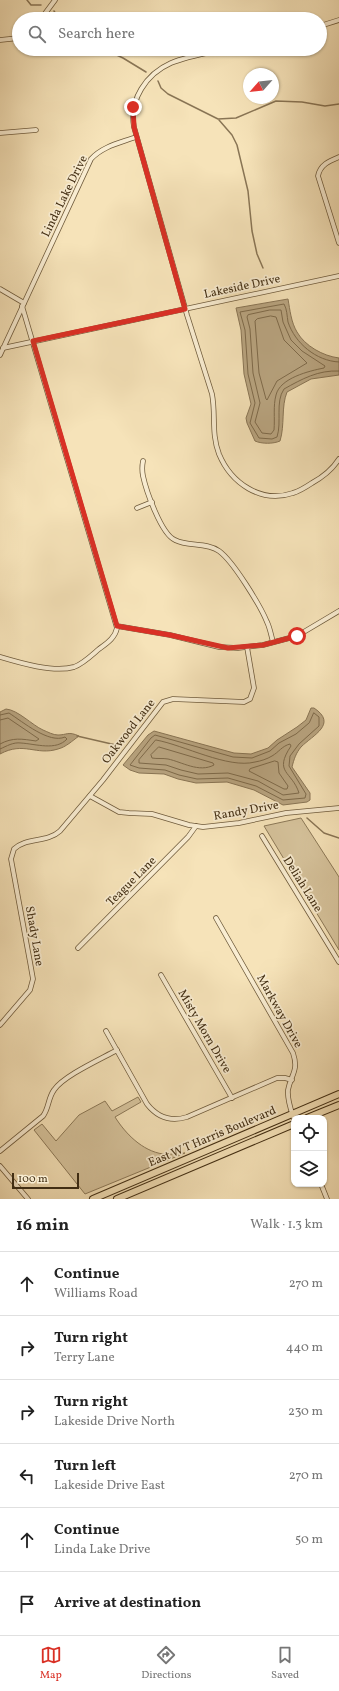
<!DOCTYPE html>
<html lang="en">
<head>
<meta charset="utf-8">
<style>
  body { margin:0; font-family:Vollkorn,serif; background:#f6f6f6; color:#222 }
  .controls { position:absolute; right:12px; bottom:12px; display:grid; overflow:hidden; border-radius:8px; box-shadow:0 1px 3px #0004 }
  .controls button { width:36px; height:36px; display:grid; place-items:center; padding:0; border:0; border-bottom:1px solid #e0e0e0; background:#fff; color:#222; font:20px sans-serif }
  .compass { position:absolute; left:243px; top:68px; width:36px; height:36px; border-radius:50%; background:#fff; box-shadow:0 1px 3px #0004; rotate:243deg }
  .scale { position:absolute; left:12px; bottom:10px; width:67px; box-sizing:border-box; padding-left:4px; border:2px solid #422e13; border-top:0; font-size:11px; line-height:14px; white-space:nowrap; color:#422e13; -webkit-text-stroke:3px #f9edd2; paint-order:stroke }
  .stop { position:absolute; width:12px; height:12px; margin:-9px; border:3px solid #d93025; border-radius:50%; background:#fff }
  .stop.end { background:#d93025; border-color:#fff; box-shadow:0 1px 4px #0008 }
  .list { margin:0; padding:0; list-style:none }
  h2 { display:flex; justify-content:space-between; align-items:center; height:52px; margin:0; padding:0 16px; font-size:17px }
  h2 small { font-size:13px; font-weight:400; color:#767676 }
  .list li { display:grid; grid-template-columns:26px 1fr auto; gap:12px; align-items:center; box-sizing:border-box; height:64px; padding:0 16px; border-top:1px solid #e0e0e0 }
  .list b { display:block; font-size:15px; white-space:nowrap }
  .list p { margin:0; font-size:13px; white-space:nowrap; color:#767676 }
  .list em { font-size:13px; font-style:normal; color:#767676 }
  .icon { flex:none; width:22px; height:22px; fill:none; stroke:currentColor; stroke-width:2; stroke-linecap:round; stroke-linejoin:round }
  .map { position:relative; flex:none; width:339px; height:1199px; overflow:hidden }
  .search { position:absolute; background:#fff; box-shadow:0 1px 3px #0004; left:12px; right:12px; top:12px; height:44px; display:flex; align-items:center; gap:10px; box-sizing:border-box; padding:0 14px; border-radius:22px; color:#767676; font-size:15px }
  .sheet { height:436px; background:#fff }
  nav { display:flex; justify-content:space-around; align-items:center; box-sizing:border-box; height:56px; border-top:1px solid #e0e0e0; background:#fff; font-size:11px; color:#767676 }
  nav a { display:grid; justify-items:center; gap:2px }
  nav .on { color:#d93025 }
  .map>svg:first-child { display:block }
  .green { fill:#d7c49d; stroke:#8c7958 }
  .water { fill:#b9a581; stroke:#897555 }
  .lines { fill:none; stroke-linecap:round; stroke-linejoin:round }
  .shore { stroke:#7e6a4a; stroke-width:1 }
  .stream { stroke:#897555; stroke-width:1.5 }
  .street-casing { stroke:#6f5b3c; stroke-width:5.5 }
  .primary-casing { stroke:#422e13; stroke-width:8 }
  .street { stroke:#f9edd2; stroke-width:4 }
  .primary { stroke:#f6e3b9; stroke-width:6 }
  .route { stroke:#d93025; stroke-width:5 }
  .labels { text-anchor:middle; stroke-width:3.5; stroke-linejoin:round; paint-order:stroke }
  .street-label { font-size:12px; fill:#422e13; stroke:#f9edd2 }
</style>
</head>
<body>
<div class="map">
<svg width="339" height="1199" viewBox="0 0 339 1199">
  <rect width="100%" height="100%" fill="#f6e3b9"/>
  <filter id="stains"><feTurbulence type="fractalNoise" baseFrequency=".005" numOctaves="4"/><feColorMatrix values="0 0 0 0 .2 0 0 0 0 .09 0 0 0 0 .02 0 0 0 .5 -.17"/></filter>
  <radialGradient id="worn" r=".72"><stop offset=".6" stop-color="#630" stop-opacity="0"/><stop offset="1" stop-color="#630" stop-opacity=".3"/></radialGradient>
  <g class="green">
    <polygon points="301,818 339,877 339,950 264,826"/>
    <path d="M138,1097L141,1102L115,1117C125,1133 142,1151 163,1154C170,1155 178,1153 185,1153L85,1194L34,1130L42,1124L56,1141L79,1115L105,1101L112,1111Z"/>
  </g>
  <g class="water">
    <path d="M288,299C290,310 291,322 297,332C305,346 323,356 339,358V375L311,379L287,392C281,407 285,425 280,441C273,444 262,444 255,441L247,423L246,418L251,404L244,374L241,330L236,308Z"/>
    <path d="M311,708H314C338,724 313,735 301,747C296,753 294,759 292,767L310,793V800L307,802L283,805L254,790L227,782L196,783L178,779L164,774L139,773L130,770L123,765L148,735L154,731L234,753L251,754L268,748L277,740L297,727L306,720Z"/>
    <path d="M6,709C18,710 32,725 43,730C48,732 53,735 58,735C67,735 68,731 79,736C72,741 66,747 58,749C36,756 24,741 0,754V712Z"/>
  </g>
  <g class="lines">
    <g class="shore">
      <path d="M270,310H281L283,322L291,340L302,351L325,366L324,368C309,371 280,378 276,395C273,406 275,418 274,430L271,434L262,433L255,422L260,403L253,373L250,329L247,317L248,315Z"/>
      <polygon points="271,316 276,317 284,340 307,363 277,381 267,400 266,399 259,373 255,321 257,319"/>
      <path d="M339,362C316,361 295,343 288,322C287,316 287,309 284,304L240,312L245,330L248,374L255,403L250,423L259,438L272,439L277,437C282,422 275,402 284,389C302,379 318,370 339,371"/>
      <polygon points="314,713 319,717 319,726 299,744 290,756 289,766 306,794 305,798 283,800 256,786 228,778 197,779 179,775 165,770 139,768 130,765 151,738 155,735 233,757 252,758 270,751 279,743 296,734 309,723"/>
      <path d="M0,715L9,713C23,722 49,744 65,737L67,739C56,751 36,744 21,743C13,742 7,746 0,749"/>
      <path d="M0,720L8,718L39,739L36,741C22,739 13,737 0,744"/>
      <path d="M156,740C184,745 228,769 255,762C261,761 267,759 272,756C279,752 282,746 290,744L291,746C273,773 292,771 299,793L283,795L258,781L228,773L198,774L181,770L166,765L139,763V760Z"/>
      <path d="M159,747L213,763L214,765C199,773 182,762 168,759C163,758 157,759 152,758L151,755Z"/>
      <polygon points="275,761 278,762 279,773 288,786 287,789 284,789 249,771 250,769"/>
    </g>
    <g class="stream">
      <polyline points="27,0 31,5 41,5"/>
      <polyline points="54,11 59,19"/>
      <polyline points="87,49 88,49"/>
      <polyline points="104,49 123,58 146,72"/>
      <polyline points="158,81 161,88 168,94 218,119 236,118 276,101 302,102 325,106 339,104"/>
      <polyline points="219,120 232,135 237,145 248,191 252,231 257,254 263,268"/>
      <polyline points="77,736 116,745"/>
      <polyline points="307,818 324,833 339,838"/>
    </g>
    <g class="street-casing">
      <g id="street">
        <polyline points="41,19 55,0"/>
        <polyline points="320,26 339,20"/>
        <polyline points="0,40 19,38"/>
        <path d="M225,49C207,53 188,56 171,63C146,74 129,100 134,127L187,315L212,394C216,415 211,433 219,454C231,483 261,504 293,493C300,491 306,487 312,483C323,477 332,470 339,459"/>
        <polyline points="0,133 36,130"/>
        <path d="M339,157C329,161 320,165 318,176L339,243"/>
        <polyline points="0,289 24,303"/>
        <polyline points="3,348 339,276"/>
        <path d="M0,355L91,159C103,146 120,143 136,137"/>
        <path d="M143,461C142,466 142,471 143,476C146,490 161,534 175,540C188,547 206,542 219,551C233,561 260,605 267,622C270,628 271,635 273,642"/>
        <polyline points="137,508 152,502"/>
        <polyline points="117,626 170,635 219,647 238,648 263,645 297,636 339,611"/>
        <path d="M0,657C20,663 54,673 74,667C83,664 92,655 99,649C107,643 115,638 117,628L22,306"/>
        <polyline points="90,796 119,812 129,813 152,814 189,825 203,827 239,823 286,813 339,808"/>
        <polyline points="262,836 339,962"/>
        <path d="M216,918L293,1053C299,1071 291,1074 288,1090C287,1100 291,1110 294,1119"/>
        <polyline points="78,948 188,837 196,826"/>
        <polyline points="161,975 232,1098"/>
        <path d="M0,1025L30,990L33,979L30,962L11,859L14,849C26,837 47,843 60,831L103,780L163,702L173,699L244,702L250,699L254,688L247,647"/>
        <path d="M106,1031L147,1104C158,1118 171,1122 187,1117L277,1078H285L292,1080"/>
        <path d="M0,1151L43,1116C49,1108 48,1098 54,1090C63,1076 101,1059 117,1050"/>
        <polyline points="0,1166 28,1199"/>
        <polyline points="321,1184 327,1199"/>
      </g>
    </g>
    <g class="primary-casing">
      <g id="primary">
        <polyline points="307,1118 339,1105"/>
        <polyline points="93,1199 339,1094"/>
        <polyline points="117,1199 294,1124"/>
      </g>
    </g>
    <use href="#street" class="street"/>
    <use href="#primary" class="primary"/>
  </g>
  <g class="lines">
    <polyline class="route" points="133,107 134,127 185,309 33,341 117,626 170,635 228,648 263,645 297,636"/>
  </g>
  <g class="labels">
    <g class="street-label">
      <text transform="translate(64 196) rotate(-64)" y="4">Linda Lake Drive</text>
      <text transform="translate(242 286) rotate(-12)" y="4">Lakeside Drive</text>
      <text transform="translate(128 731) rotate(-52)" y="4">Oakwood Lane</text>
      <text transform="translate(246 810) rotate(-10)" y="4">Randy Drive</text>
      <text transform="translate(131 881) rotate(-45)" y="4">Teague Lane</text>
      <text transform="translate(303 884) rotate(58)" y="4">Deliah Lane</text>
      <text transform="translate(35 936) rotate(80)" y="4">Shady Lane</text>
      <text transform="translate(280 1011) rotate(61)" y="4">Markway Drive</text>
      <text transform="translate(205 1031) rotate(60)" y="4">Misty Morn Drive</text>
      <text transform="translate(212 1136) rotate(-23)" y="4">East W T Harris Boulevard</text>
    </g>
  </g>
  <rect width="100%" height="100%" filter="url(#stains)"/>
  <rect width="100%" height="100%" fill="url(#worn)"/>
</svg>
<div class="controls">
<button><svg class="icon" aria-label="locate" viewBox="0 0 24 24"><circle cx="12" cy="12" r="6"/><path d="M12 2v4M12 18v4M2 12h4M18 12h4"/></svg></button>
<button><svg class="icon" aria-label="layers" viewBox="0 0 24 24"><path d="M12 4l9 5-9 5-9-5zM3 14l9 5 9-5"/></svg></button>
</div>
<svg class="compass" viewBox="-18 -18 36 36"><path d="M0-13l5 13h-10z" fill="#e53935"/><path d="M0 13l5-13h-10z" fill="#767676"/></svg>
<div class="scale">100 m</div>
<div class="stop" style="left:297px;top:636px"></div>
<div class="stop end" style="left:133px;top:107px"></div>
<div class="search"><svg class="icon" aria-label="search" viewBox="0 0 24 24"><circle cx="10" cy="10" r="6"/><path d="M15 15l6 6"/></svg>Search here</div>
</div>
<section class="sheet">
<h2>16 min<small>Walk · 1.3 km</small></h2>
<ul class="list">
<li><svg class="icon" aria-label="ahead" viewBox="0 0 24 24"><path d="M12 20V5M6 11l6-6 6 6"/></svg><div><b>Continue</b><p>Williams Road</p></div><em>270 m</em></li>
<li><svg class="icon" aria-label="right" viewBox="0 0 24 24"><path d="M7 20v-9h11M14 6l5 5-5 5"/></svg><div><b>Turn right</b><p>Terry Lane</p></div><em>440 m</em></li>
<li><svg class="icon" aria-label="right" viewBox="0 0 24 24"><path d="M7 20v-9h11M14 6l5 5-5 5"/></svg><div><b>Turn right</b><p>Lakeside Drive North</p></div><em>230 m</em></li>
<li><svg class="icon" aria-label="left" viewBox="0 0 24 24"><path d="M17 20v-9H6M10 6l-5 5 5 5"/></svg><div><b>Turn left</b><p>Lakeside Drive East</p></div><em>270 m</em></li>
<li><svg class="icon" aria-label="ahead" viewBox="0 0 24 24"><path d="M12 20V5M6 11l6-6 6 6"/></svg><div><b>Continue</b><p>Linda Lake Drive</p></div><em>50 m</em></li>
<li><svg class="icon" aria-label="arrive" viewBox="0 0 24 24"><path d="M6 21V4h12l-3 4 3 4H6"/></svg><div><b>Arrive at destination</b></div></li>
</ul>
</section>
<nav>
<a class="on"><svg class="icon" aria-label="map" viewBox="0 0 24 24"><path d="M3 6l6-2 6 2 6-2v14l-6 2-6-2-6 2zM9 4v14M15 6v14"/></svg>Map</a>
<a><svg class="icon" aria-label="directions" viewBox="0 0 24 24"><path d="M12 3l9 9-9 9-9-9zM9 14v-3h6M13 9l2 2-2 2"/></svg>Directions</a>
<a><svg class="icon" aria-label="saved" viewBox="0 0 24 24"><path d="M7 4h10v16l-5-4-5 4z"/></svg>Saved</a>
</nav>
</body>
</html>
